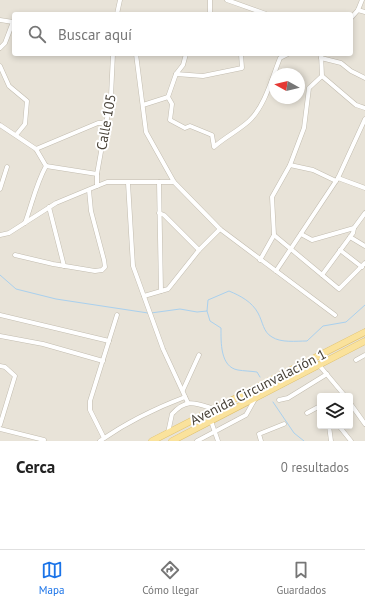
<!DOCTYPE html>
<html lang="es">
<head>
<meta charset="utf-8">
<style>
  body { margin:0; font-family:"PT Sans",sans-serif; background:#f6f6f6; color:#222 }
  .controls { position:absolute; right:12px; bottom:12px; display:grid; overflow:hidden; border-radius:4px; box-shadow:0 2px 6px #0003 }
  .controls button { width:36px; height:36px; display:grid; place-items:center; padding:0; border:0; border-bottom:1px solid #e0e0e0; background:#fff; color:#222; font:20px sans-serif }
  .compass { position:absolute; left:269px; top:68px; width:36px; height:36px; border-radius:50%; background:#fff; box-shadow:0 2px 6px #0003; rotate:278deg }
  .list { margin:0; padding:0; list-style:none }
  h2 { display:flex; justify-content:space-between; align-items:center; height:52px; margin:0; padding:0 16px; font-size:17px }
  h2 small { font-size:13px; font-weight:400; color:#767676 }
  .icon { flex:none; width:22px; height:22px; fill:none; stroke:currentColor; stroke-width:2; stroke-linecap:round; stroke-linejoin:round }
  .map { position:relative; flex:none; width:365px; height:441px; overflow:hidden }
  .search { position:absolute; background:#fff; box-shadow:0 2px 6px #0003; left:12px; right:12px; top:12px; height:44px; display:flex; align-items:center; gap:10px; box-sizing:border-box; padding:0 14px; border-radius:4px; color:#767676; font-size:15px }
  .sheet { height:108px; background:#fff }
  nav { display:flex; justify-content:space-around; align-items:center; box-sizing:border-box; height:56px; border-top:1px solid #e0e0e0; background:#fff; font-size:11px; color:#767676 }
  nav a { display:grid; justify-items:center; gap:2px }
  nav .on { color:#1a73e8 }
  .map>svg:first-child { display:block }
  .residential { fill:#e8e3d8; fill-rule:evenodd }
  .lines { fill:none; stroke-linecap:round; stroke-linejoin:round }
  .stream { stroke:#a9d0ee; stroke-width:1 }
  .street-casing { stroke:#c2bcaf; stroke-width:5 }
  .primary-casing { stroke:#dfc06c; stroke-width:7 }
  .street { stroke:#fff; stroke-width:4 }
  .primary { stroke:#fae29c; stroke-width:6 }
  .labels { text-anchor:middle; stroke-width:4; stroke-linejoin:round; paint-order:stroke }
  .street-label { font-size:14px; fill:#484238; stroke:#fff }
</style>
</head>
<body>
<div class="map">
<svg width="365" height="441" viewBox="0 0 365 441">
  <rect width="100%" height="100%" fill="#f4f1e9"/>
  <path class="residential" d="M0,0H365V441H0ZM14,14H351V54H14ZM275,74H299V98H275ZM320,396H350V426H320Z"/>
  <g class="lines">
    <g class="stream">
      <polyline points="0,275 16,289 56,299 148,313"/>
      <path d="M207,311L210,321L221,328C221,342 220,367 238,370C244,371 250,371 257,372L260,377"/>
      <path d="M151,313L180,309L197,312L207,311L208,300L229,291C241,296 252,302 258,313C263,322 263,332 272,337C281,343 296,341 307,341L323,326L346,322L365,305"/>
      <polyline points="273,402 294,433 304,441"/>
    </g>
    <g class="street-casing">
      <g id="street">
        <polyline points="227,0 266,14"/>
        <polyline points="358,10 365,12"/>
        <polyline points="117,14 120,0"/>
        <polyline points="210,14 210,0"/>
        <polyline points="351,18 358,10 362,0"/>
        <polyline points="0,20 13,22"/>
        <polyline points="0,48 5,43 13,22"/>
        <polyline points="136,54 146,132 174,182 220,229 335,315"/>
        <path d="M186,54L183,65L176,74L168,97L172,104L170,120L185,128L190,126L212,135L214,147C225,137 238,131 249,121C265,106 272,78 280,58L288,54"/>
        <polyline points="321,54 322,76 356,105 365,108"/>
        <polyline points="321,58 341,63 351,71 365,78"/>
        <polyline points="0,66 9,86 27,101 25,124 16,135"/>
        <polyline points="176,74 203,76 242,68 241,54"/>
        <polyline points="143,105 168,97"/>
        <polyline points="0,125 36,149 46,166"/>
        <polyline points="36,149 98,123 106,123"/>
        <polyline points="290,165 313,170 336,181"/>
        <polyline points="338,178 365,188"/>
        <polyline points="159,182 161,291"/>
        <polyline points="128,183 133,266 163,349 188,403"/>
        <polyline points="97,186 107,182 174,182"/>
        <polyline points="0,189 7,167"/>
        <polyline points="49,207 64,266"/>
        <polyline points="159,213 164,215 199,250"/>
        <path d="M25,223C32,204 36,184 46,166L97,174"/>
        <polyline points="301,234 312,240 354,228 365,213"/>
        <polyline points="0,235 9,233 56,203 97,186 97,174 111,96 113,54"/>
        <polyline points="274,235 339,289 365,263"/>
        <polyline points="350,237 365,246"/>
        <polyline points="340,250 362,267"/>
        <polyline points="15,255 53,264 95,271 102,270 105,267 104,260 91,211 89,190"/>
        <polyline points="260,260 274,235 272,197 290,165 304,128 309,88 322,76"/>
        <polyline points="276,271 338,178 365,119"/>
        <polyline points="322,275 353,233 354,228"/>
        <polyline points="144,296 168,289 199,250 220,229"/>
        <polyline points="0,315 109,341"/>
        <polyline points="0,336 43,344 103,361"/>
        <polyline points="356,360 365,355"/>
        <polyline points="319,365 345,396"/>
        <polyline points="0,366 5,367 15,376 0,425"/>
        <polyline points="183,390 199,355"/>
        <polyline points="279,400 288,398 327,374"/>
        <polyline points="350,403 365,424"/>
        <polyline points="307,413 320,406"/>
        <polyline points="211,421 218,441"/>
        <polyline points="329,426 331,441"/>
        <polyline points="339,426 351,441"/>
        <polyline points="0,429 44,440"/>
        <path d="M168,433L172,414C187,398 195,403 214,409"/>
        <polyline points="104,438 90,410 90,401 117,315"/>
        <path d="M100,441C127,422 156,408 185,397"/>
        <polyline points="197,441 246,415 255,399"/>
        <polyline points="261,441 259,434 284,424"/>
      </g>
    </g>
    <g class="primary-casing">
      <g id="primary">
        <polyline points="152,441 365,332"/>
        <polyline points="172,441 365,341"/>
      </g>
    </g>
    <use href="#street" class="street"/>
    <use href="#primary" class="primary"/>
  </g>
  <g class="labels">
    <g class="street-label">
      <text transform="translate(106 122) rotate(-80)" y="5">Calle 105</text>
      <text transform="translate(258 387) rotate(-27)" y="5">Avenida Circunvalación 1</text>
    </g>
  </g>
</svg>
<div class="controls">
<button><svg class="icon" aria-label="layers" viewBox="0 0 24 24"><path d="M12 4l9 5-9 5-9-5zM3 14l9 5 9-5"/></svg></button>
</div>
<svg class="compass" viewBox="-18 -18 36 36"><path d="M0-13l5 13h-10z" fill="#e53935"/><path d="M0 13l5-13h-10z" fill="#767676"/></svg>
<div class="search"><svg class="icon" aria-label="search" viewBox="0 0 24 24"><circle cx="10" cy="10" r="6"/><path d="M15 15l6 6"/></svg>Buscar aquí</div>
</div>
<section class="sheet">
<h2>Cerca<small>0 resultados</small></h2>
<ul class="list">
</ul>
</section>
<nav>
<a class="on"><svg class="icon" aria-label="map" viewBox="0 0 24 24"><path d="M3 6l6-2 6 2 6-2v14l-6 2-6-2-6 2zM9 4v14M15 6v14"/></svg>Mapa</a>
<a><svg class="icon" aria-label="directions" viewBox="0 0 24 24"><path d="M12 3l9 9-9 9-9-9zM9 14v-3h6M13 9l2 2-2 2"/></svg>Cómo llegar</a>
<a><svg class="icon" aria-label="saved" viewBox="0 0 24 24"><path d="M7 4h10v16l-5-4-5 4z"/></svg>Guardados</a>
</nav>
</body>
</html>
